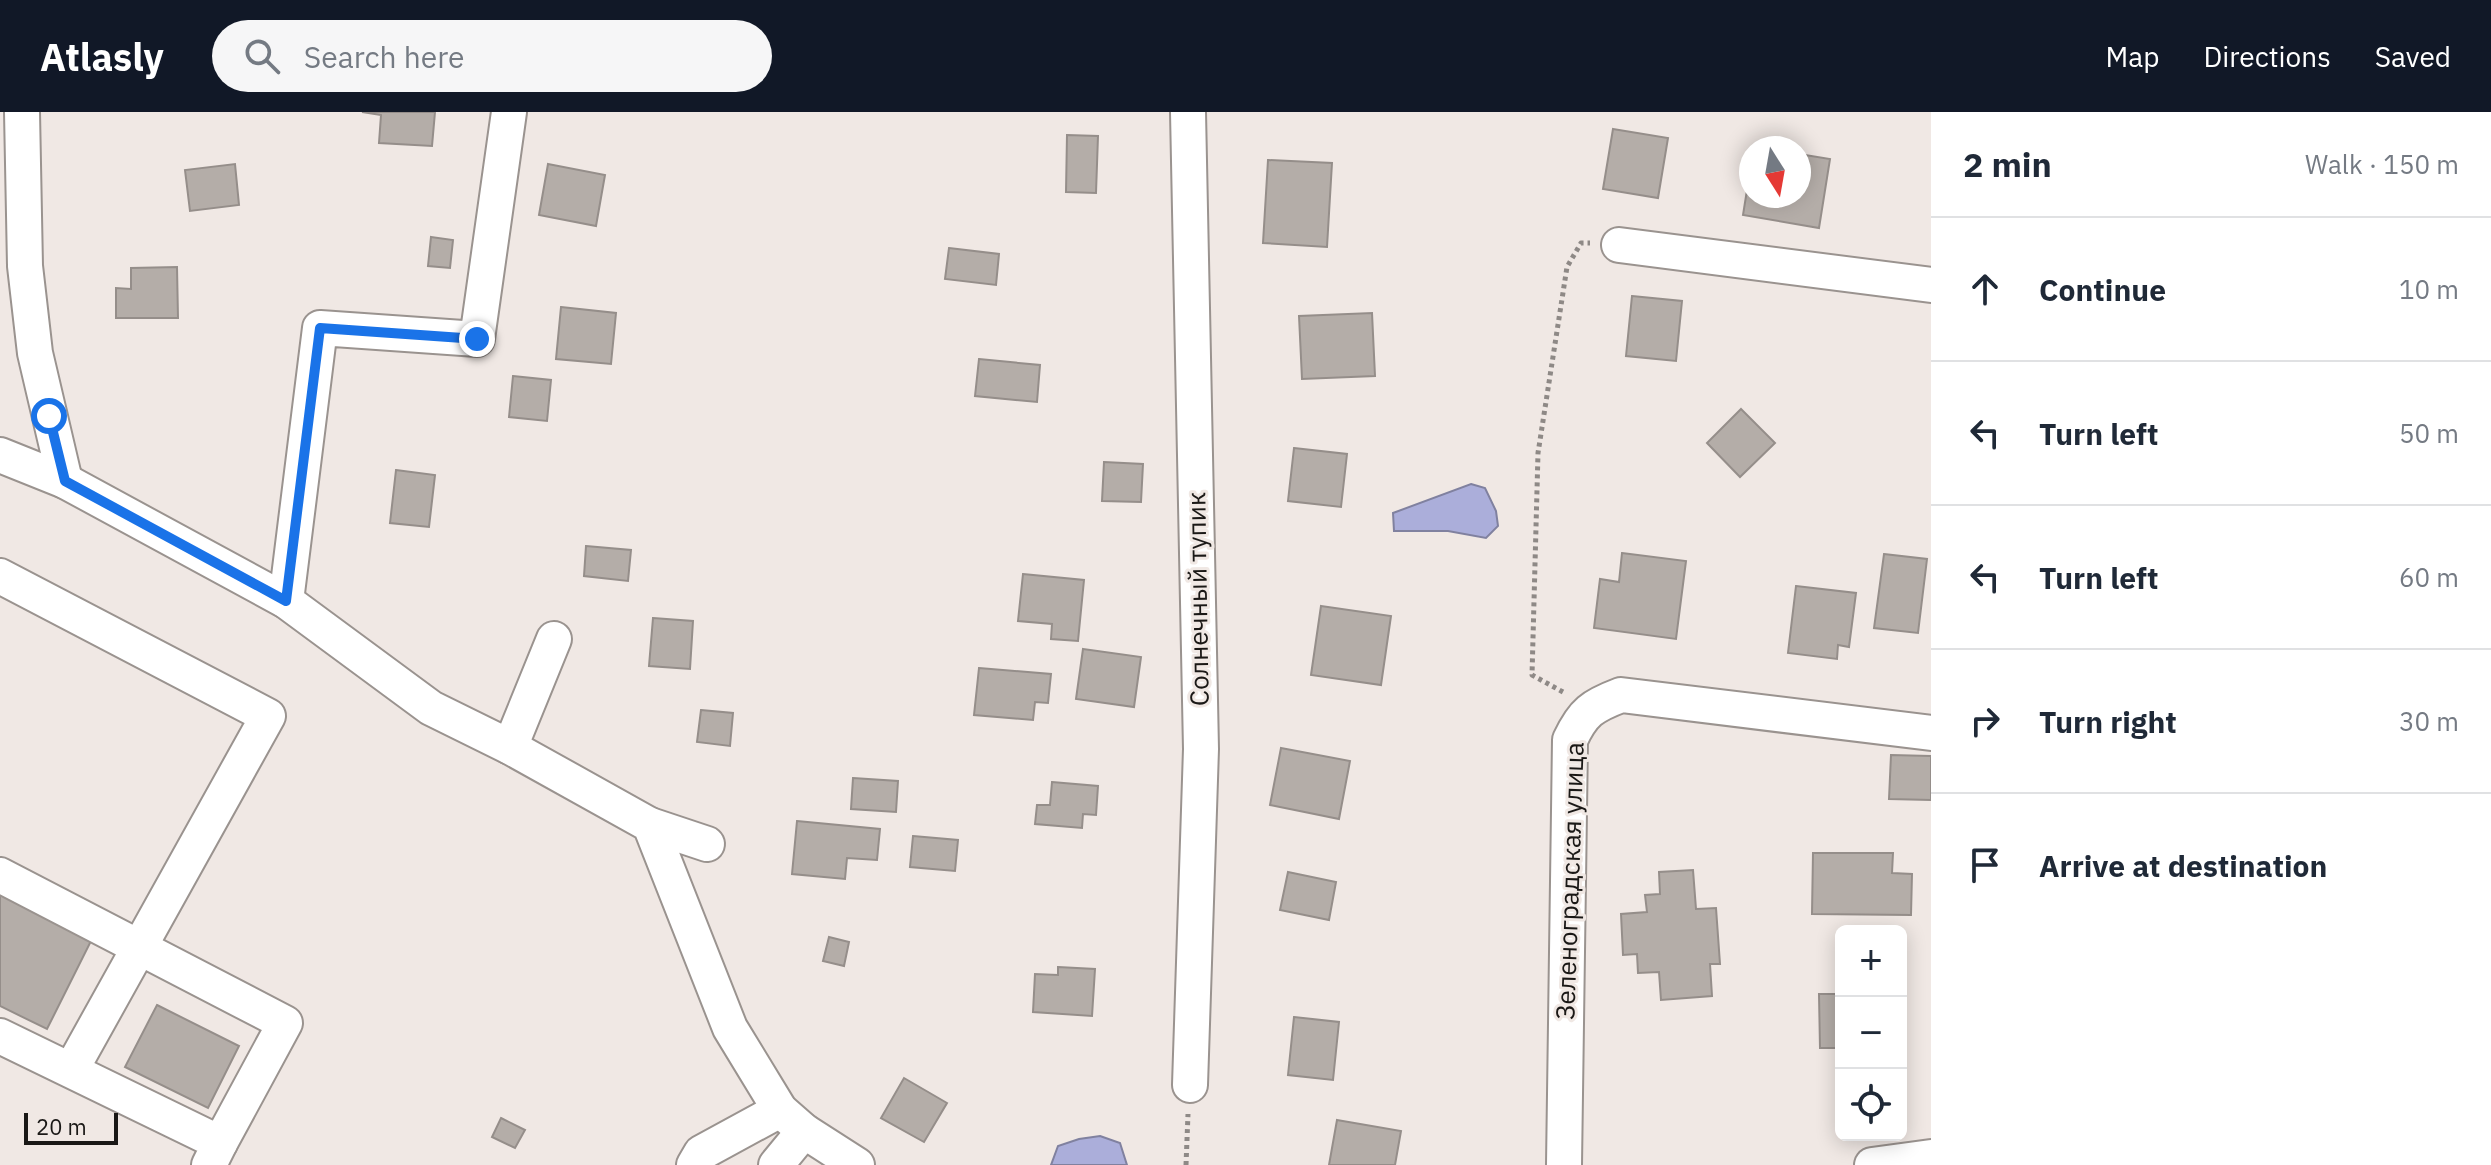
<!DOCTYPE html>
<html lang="en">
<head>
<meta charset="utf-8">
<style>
  body { margin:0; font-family:"IBM Plex Sans",sans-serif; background:#f6f6f7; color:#1f2937 }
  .controls { position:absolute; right:24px; bottom:24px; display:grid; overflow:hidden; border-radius:12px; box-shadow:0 4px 20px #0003 }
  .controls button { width:72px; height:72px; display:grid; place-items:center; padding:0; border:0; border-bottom:2px solid #e0e1e3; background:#fff; color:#1f2937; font:40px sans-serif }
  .compass { position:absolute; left:1739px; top:24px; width:72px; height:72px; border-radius:50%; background:#fff; box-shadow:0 4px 20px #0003; rotate:169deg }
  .scale { position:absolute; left:24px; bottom:20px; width:94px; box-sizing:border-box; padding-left:8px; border:4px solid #1a1816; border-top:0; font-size:22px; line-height:28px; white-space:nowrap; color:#1a1816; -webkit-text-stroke:6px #f0e8e4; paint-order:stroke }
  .stop { position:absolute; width:24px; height:24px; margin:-18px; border:6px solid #1a73e8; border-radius:50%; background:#fff }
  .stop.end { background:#1a73e8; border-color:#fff; box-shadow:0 2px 8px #0008 }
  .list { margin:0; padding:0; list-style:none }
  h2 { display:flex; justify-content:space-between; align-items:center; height:104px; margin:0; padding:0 32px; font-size:34px }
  h2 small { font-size:26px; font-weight:400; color:#747a83 }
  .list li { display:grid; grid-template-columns:52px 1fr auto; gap:24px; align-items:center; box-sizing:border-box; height:144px; padding:0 32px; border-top:2px solid #e0e1e3 }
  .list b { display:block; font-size:30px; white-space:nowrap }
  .list em { font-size:26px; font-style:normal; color:#747a83 }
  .icon { flex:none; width:44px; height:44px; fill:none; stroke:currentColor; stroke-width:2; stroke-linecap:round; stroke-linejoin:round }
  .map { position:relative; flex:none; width:1931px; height:1053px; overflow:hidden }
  header { display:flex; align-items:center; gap:48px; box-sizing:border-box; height:112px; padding:0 40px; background:#111827; color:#fff }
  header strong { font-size:38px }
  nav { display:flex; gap:44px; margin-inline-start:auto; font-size:28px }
  .search { width:560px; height:72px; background:#f6f6f7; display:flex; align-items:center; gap:20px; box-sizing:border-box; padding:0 28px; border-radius:44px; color:#747a83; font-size:30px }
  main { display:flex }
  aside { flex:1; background:#fff }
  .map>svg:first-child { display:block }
  .water { fill:#abaeda; stroke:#80819f; stroke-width:2 }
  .building { fill:#b4ada8; stroke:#958e8a; stroke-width:2 }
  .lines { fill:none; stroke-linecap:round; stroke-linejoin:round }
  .minor-casing { stroke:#9a938f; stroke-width:38 }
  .path { stroke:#8e8986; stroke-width:5; stroke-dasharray:4 4; stroke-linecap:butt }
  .minor { stroke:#fff; stroke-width:34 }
  .route { stroke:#1a73e8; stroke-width:10 }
  .labels { text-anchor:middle; stroke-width:6; stroke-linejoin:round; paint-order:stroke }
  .street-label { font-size:26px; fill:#1a1816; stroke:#f0e8e4 }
</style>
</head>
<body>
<header>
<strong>Atlasly</strong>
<div class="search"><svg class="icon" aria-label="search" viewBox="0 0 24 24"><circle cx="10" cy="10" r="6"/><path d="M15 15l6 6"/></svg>Search here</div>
<nav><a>Map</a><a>Directions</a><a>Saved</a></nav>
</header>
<main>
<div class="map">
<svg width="1931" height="1053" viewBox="0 0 1931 1053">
  <rect width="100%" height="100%" fill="#f0e8e4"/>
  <g class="water">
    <polygon points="1471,372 1485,376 1496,399 1498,414 1486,426 1448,419 1394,419 1393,401"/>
    <polygon points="1100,1024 1120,1031 1127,1053 1051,1053 1058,1034 1079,1027"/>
  </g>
  <g class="building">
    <polygon points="362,0 435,0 432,34 379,31 381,3"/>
    <polygon points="1613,17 1668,26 1658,86 1603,77"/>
    <polygon points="1067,23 1098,24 1096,81 1066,80"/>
    <polygon points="1799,42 1830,47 1819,116 1743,103 1751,53 1751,84 1799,84"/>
    <polygon points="1268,48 1332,51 1327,135 1263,131"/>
    <polygon points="235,52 239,93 190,99 185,58"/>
    <polygon points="548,52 605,63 596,114 539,103"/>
    <polygon points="431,125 453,128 450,156 428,154"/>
    <polygon points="949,136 999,142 996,173 945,167"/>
    <polygon points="177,155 178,206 116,206 116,176 131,177 131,156"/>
    <polygon points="1632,184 1682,189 1676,249 1626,244"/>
    <polygon points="561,195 616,201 611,252 556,247"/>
    <polygon points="1372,201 1375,264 1302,267 1299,204"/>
    <polygon points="979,247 1040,253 1037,290 975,284"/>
    <polygon points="513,264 551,268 547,309 509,305"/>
    <polygon points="1741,297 1775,331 1740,365 1707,331"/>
    <polygon points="1294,336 1347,342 1341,395 1288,389"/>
    <polygon points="1104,350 1143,352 1141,390 1102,389"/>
    <polygon points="396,358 435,363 429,415 390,411"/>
    <polygon points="586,434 631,438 628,469 584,464"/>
    <polygon points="1622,441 1686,449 1676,527 1594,516 1600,467 1619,470"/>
    <polygon points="1884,442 1927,447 1918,521 1874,516"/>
    <polygon points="1023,462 1084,468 1078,529 1051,527 1052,512 1018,509"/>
    <polygon points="1796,474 1856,481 1849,535 1838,533 1837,547 1788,541"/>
    <polygon points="1321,494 1391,504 1381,573 1311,563"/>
    <polygon points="653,506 693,509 690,557 649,554"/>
    <polygon points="1083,537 1141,545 1134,595 1076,587"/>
    <polygon points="979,556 1051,562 1048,591 1035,590 1033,608 974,603"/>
    <polygon points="701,598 733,601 730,634 697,630"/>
    <polygon points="1281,636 1350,649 1339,707 1270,693"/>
    <polygon points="1891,643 1931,644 1931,688 1889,687"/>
    <polygon points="853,666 898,669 896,700 851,697"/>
    <polygon points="1052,670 1098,674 1096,703 1083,702 1082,716 1035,712 1037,693 1050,693"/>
    <polygon points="797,709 880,717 877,748 847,746 845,767 792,762"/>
    <polygon points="913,724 958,728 955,759 910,755"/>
    <polygon points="1813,741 1893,741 1892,761 1912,762 1911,803 1812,802"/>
    <polygon points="1693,758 1696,797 1716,796 1720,852 1710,852 1712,884 1661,888 1659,860 1638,861 1637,842 1623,843 1621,802 1647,800 1645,783 1660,782 1659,760"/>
    <polygon points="1288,760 1336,770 1329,808 1280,798"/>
    <polygon points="0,780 92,827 47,917 0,894"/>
    <polygon points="829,825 849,830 844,854 823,849"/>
    <polygon points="1058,855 1095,857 1092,904 1033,900 1035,862 1058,863"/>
    <polygon points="1819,882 1841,882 1841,936 1820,936"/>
    <polygon points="157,893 239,934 208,996 125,955"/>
    <polygon points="1294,905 1339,910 1333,968 1288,963"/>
    <polygon points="904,966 947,991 924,1030 881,1006"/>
    <polygon points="501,1006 525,1018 515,1036 492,1025"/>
    <polygon points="1337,1008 1401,1019 1395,1053 1329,1053"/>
  </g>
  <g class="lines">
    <g class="minor-casing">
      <g id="minor">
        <polyline points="22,0 25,154 35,241 65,369"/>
        <polyline points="1188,0 1201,637 1190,973"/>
        <polyline points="1619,133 1931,173"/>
        <polyline points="0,343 65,369 286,489 431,596 510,635 650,713 730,916 780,998 804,1019 857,1053"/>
        <polyline points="0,464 268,604 71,958"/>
        <polyline points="286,489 320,216 477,227 509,0"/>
        <polyline points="510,635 554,527"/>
        <polyline points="650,713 707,732"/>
        <polyline points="0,763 285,911 220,1031"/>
        <polyline points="0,924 220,1031 209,1053"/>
        <polyline points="694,1053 701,1041 780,998"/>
        <polyline points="776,1053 804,1019"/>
        <path d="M1564,1053L1570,628C1583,600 1592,594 1621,583L1931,621"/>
        <polyline points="1872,1053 1931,1045"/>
      </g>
    </g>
    <g class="path">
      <polyline points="1563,580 1532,563 1538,341 1567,155 1581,131 1590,131"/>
      <polyline points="1186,1053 1188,1002"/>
    </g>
    <use href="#minor" class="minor"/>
  </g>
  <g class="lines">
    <polyline class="route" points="49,304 65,369 286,489 320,216 477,227"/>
  </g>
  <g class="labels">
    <g class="street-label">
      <text transform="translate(1198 487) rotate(-91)" y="9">Солнечный тупик</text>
      <text transform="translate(1570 769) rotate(-88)" y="9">Зеленоградская улица</text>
    </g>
  </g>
</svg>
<div class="controls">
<button>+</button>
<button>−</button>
<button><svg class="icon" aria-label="locate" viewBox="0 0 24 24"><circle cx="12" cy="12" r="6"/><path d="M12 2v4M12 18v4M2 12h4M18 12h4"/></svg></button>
</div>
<svg class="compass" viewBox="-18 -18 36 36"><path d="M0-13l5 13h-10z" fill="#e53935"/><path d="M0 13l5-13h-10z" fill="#747a83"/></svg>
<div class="scale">20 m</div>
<div class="stop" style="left:49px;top:304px"></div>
<div class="stop end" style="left:477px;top:227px"></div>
</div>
<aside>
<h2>2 min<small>Walk · 150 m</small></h2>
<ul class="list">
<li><svg class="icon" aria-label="ahead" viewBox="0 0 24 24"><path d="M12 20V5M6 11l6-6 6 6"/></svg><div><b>Continue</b></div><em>10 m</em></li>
<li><svg class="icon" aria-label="left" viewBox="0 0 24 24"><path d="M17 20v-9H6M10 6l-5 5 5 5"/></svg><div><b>Turn left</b></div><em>50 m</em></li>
<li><svg class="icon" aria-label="left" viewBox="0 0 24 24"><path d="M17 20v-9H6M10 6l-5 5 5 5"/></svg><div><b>Turn left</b></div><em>60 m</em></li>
<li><svg class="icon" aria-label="right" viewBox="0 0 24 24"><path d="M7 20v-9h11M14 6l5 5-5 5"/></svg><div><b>Turn right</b></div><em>30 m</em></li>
<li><svg class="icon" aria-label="arrive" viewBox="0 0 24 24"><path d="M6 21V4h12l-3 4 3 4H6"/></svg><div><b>Arrive at destination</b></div></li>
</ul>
</aside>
</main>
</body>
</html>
